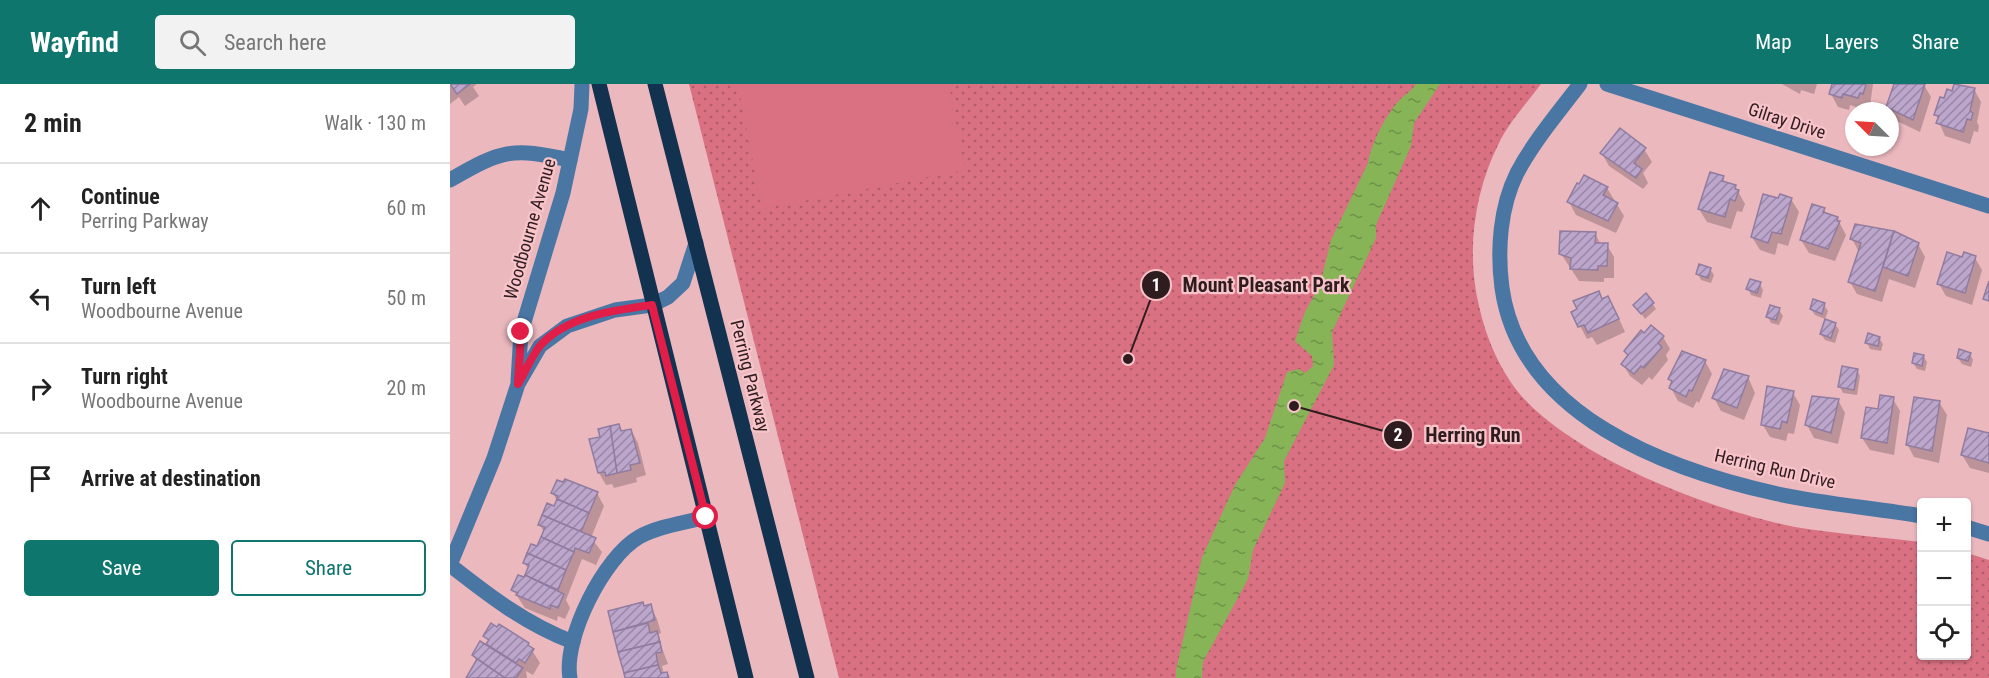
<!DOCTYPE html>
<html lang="en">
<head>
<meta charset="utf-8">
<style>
  body { margin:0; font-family:"Roboto Condensed",sans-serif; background:#f2f2f2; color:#222 }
  .controls { position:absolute; right:18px; bottom:18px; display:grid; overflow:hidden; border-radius:6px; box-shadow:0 2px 4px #0004 }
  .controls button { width:54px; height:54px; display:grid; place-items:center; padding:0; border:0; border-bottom:2px solid #e0e0e0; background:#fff; color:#222; font:30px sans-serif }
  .compass { position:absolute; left:1395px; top:18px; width:54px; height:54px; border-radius:50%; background:#fff; box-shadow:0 2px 4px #0004; rotate:294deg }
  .stop { position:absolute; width:18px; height:18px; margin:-14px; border:4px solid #e11d48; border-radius:50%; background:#fff }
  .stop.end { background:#e11d48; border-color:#fff; box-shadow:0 2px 6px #0008 }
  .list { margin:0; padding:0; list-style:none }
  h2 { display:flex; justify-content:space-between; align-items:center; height:78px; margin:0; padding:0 24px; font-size:26px }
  h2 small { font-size:20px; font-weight:400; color:#767676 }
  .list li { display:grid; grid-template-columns:39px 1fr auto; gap:18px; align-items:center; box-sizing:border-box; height:90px; padding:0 24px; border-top:2px solid #e0e0e0 }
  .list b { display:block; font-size:22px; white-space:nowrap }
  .list p { margin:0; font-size:20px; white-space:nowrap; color:#767676 }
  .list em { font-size:20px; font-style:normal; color:#767676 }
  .actions { display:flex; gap:12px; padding:18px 24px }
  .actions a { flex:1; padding:14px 0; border:2px solid #0f766e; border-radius:6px; text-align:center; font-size:21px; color:#0f766e }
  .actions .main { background:#0f766e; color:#fff }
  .icon { flex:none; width:33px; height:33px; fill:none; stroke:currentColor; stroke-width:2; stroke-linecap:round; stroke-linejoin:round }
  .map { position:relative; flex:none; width:1539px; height:594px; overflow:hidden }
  header { display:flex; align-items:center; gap:36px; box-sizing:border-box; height:84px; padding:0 30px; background:#0f766e; color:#fff }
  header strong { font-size:28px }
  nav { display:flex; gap:33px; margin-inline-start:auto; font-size:21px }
  .search { width:420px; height:54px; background:#f2f2f2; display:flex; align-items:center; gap:15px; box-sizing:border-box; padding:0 21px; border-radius:6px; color:#767676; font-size:22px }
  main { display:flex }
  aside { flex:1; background:#fff }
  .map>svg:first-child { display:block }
  .park { fill:url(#park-dots) }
  .garden { fill:#d97182 }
  .water { fill:url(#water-ripples) }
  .shadow { fill:#0003 }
  .building { fill:url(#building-hatch); stroke:#917ca0; stroke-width:1.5 }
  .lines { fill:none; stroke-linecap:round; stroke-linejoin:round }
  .minor { stroke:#4a76a4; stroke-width:15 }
  .major { stroke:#133250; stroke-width:15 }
  .route { stroke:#e11d48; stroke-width:8 }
  .labels { text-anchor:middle; stroke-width:4.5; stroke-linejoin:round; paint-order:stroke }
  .street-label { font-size:18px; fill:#2e1c1e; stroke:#f8c4ca }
  .leader { fill:none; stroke:#2e1c1e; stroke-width:2 }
  .callout-dot { fill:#2e1c1e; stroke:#f8c4ca; stroke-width:2 }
  .mark-label { font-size:18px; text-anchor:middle; font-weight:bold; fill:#fff }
  .callout-label { font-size:20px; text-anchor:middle; font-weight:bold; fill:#2e1c1e; stroke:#f8c4ca; stroke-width:4.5; stroke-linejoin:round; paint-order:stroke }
</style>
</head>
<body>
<header>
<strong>Wayfind</strong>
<div class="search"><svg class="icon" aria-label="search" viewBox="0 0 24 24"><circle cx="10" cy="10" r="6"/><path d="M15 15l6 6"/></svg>Search here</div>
<nav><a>Map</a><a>Layers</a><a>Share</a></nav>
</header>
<main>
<aside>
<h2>2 min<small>Walk · 130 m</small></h2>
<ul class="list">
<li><svg class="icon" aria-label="ahead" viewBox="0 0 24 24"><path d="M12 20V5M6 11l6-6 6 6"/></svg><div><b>Continue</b><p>Perring Parkway</p></div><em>60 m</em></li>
<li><svg class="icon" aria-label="left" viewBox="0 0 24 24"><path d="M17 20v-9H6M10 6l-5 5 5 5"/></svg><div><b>Turn left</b><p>Woodbourne Avenue</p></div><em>50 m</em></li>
<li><svg class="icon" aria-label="right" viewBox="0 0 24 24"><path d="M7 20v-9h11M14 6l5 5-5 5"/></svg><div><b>Turn right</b><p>Woodbourne Avenue</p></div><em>20 m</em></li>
<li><svg class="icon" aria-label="arrive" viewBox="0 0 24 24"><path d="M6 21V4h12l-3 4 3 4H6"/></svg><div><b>Arrive at destination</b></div></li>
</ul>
<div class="actions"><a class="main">Save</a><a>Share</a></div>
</aside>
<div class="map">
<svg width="1539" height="594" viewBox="0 0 1539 594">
  <defs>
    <pattern id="park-dots" width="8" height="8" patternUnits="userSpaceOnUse" patternTransform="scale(1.5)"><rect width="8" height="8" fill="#d97182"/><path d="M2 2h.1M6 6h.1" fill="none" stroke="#b05c6a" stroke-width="1.8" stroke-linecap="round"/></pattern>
    <pattern id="water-ripples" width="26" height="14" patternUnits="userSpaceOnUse" patternTransform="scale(1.5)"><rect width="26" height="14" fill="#86b456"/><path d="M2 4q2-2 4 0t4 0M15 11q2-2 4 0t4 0" fill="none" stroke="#6e9247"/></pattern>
    <pattern id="building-hatch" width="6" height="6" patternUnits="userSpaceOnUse" patternTransform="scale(1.5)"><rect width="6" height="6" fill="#bca6cc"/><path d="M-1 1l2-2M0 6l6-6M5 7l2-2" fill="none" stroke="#9986a5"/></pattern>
  </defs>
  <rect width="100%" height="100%" fill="#ebb8be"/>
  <path class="park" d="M239,0H1091C1077,19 1059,38 1049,59C1024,108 1016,169 1029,222C1035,249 1045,274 1060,297C1107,369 1263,427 1345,443C1387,450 1430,453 1471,458L1472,572H1516L1517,469L1539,476V594H389Z"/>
  <polygon class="garden" points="288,0 499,0 515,86 312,125"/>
  <path class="water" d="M966,0H990L964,39L961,62L926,141V154L882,248L884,281L834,377L835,399L803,466L798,495L753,578L752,594H726V586L752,473L785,401L815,354L837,288L849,285L855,289L863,282L862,272L845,257L855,228L870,201L881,156L918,79C921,60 934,35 946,20C952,12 960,9 966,0Z"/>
  <g class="shadow">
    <polygon points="0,0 27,0 23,3 29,12 15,22 9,13 0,20"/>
    <polygon points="1332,0 1367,0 1364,10 1351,6 1350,10"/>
    <polygon points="1384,0 1423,0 1420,22 1417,21 1415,26 1400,21 1399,26 1388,23 1381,10"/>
    <polygon points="1446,0 1474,1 1481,13 1470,48 1445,36 1438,23"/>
    <polygon points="1506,0 1524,5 1531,18 1527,38 1529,42 1528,48 1524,47 1520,60 1495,52 1486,31"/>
    <polygon points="1194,65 1202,78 1193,89 1198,99 1193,105 1159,82 1152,69"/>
    <polygon points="1273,94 1276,100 1285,102 1295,120 1292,128 1287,127 1281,145 1257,138 1249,125"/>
    <polygon points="1157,104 1174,132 1166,149 1126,131 1119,118"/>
    <polygon points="1341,115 1349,128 1338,162 1328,159 1325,171 1310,166 1302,153 1329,116"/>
    <polygon points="1374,125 1377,131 1387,134 1396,151 1385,177 1359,169 1351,156"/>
    <polygon points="1432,144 1456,152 1459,157 1468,160 1475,173 1465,204 1439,195 1432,218 1407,210 1400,198 1409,168 1402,155 1430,148"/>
    <polygon points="1145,149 1151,161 1157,161 1164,173 1164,194 1154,194 1154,198 1129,197 1111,170"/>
    <polygon points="1525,174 1532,186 1522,221 1496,212 1489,200 1513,175"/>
    <polygon points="1260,185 1264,191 1261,199 1251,196 1248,190"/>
    <polygon points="1310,200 1313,206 1311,214 1301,211 1298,205"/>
    <polygon points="1152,216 1165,226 1175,248 1147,261 1142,253 1137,255 1123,229"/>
    <polygon points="1202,219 1206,225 1195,235 1185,221"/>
    <polygon points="1374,221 1378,227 1375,235 1365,231 1361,225"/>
    <polygon points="1329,226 1333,232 1329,241 1321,239 1318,233"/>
    <polygon points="1385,240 1389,246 1385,259 1375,256 1371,250"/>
    <polygon points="1195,251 1213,253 1220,265 1216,271 1218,276 1202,296 1199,293 1192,301 1180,292 1173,280 1178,272 1176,267"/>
    <polygon points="1429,254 1433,260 1431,267 1420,265 1417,259"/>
    <polygon points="1520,270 1523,276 1521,283 1512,280 1508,274"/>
    <polygon points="1473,272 1477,278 1475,287 1467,285 1463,279"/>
    <polygon points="1255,277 1262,290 1249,319 1247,317 1243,324 1228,317 1221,304 1223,300 1219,295"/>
    <polygon points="1407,286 1410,292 1407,311 1393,309 1390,303"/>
    <polygon points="1298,293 1305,309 1294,336 1271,327 1264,314"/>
    <polygon points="1343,309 1350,321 1344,350 1338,349 1336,357 1320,353 1313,341"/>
    <polygon points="1443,315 1450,327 1444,371 1420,366 1412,354 1429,327"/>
    <polygon points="1388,316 1395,329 1388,360 1364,354 1357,341"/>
    <polygon points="1489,318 1497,331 1489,379 1464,373 1457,360"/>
    <polygon points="169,342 173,348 181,346 188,359 196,391 186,394 187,398 164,404 162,400 156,401 149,389"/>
    <polygon points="1539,351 1539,389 1520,384 1512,371"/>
    <polygon points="103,409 147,409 154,422 141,454 152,468 146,481 132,475 116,516 120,524 115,535 108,532 107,537 75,524 63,506 75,495 79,486 74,479 88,464 94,448 90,441 107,417"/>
    <polygon points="200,522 207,535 211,549 207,551 218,580 212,582 214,590 219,594 176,594 160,528"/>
    <polygon points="35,552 78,560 90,579 83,591 76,587 77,594 18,594 27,578 23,571 39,559"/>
  </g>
  <g class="building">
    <polygon points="0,0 20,0 7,10"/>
    <polygon points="1382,0 1413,0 1416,1 1413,10 1410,9 1408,14 1393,10 1392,14 1379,10"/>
    <polygon points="1444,0 1475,0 1463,36 1436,23"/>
    <polygon points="1504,0 1525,4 1520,27 1523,29 1521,36 1517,35 1513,48 1486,39 1489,32 1484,31 1490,13 1494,14 1497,5 1502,7"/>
    <polygon points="1170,44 1196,64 1184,79 1192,85 1186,94 1150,69"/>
    <polygon points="1260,88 1274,92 1272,97 1286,101 1285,105 1289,106 1285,117 1280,115 1275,133 1248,125"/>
    <polygon points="1134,91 1158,103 1153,111 1168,119 1158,137 1117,118 1127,99 1129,100"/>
    <polygon points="1313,110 1328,114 1330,110 1342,114 1331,150 1322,148 1318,159 1301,153"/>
    <polygon points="1362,120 1375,124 1373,128 1388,133 1387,137 1390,137 1378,165 1350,156"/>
    <polygon points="1405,140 1444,147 1425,207 1398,198 1411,159 1400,155"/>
    <polygon points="1110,147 1146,148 1145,159 1158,159 1157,182 1148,182 1148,186 1120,185 1121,174 1109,170"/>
    <polygon points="1444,147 1469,159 1458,192 1433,183"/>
    <polygon points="1497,168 1512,173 1514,168 1526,172 1515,209 1487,200"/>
    <polygon points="1249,180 1261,184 1258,194 1246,190"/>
    <polygon points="1300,195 1311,198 1307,209 1296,205"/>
    <polygon points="1539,197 1539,217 1533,215"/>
    <polygon points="1149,207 1152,215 1158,212 1169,235 1138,249 1134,241 1128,243 1121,228 1127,225 1123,217"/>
    <polygon points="1196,209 1204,219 1191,230 1183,221"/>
    <polygon points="1363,215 1375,219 1372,230 1360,225"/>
    <polygon points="1320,221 1330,224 1326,236 1316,233"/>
    <polygon points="1375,235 1386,239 1381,254 1370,250"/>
    <polygon points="1201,241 1214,252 1208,259 1212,263 1194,284 1191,282 1184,290 1171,280 1178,271 1174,267 1191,246 1194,249"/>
    <polygon points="1418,249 1430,253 1428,262 1415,259"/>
    <polygon points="1509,265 1521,269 1518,277 1507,274"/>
    <polygon points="1232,267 1256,276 1242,307 1239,306 1236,313 1219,304 1222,297 1218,295"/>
    <polygon points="1464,269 1474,271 1472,282 1462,279"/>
    <polygon points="1392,282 1408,285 1404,306 1388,303"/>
    <polygon points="1274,285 1299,292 1287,324 1262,314"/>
    <polygon points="1317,302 1344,307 1337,339 1332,337 1330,345 1311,341"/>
    <polygon points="1430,311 1444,313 1437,359 1411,354 1416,323 1428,325"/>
    <polygon points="1362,312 1389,315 1381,349 1355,341"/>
    <polygon points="1464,313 1490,317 1482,367 1456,361"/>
    <polygon points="169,340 171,347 181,345 190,379 180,381 181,386 167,389 160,342"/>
    <polygon points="160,342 167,389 156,392 155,388 148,389 139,355 150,353 148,345"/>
    <polygon points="1518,344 1539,349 1539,379 1511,371"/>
    <polygon points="115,395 148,408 139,429 107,415 108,412 101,409 107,396 113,398"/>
    <polygon points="107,415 139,429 131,448 92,431 97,419 104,422"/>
    <polygon points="92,431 146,454 139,469 125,464 124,468 91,453 95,443 88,441"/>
    <polygon points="91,453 124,468 116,486 77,469 81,460 87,462"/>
    <polygon points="77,469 116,486 108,506 75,491 79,481 73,479"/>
    <polygon points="68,491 74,493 75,491 114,510 108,524 101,521 100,525 66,511 68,509 61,506"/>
    <polygon points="193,518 194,522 201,520 205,536 163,548 158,527"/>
    <polygon points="41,539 47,543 49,540 79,559 78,561 84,565 75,579 69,575 66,579 36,560 39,556 33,552"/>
    <polygon points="198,539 200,549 207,547 210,558 168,568 163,548"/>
    <polygon points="30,557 73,584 66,594 55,594 22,571"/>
    <polygon points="210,558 212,568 206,569 208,581 174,589 168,568"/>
    <polygon points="27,575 55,594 16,594"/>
    <polygon points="208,581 211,589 217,588 219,594 175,594 174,589"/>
  </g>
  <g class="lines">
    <g class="minor">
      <path d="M1130,0C1108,29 1084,57 1067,89C1050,123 1047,166 1052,204C1070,332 1218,386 1328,410C1375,420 1424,424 1472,432"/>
      <polyline points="1157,0 1539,122"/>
      <path d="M0,96C52,66 61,63 120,76"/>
      <polyline points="68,297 71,248 113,109 131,25 132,0"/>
      <polyline points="1516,443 1539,450"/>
      <polyline points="0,481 44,374 68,300 90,262 117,242 165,226 202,221 218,213 233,199 246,159"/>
      <path d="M0,481C38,511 77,541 123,558"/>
      <path d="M120,594C113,554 154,473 189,453C208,442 235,439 256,433"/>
    </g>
    <g class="major">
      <polyline points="149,0 296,594"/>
      <polyline points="205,0 357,594"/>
    </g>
  </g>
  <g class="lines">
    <path class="route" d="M71,248L68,300C75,288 81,274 89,263C115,232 165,226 202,221L256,433"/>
  </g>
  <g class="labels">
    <g class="street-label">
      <text transform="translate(1337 37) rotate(18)" y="6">Gilray Drive</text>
      <text transform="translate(80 145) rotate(-74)" y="6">Woodbourne Avenue</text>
      <text transform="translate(300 292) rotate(76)" y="6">Perring Parkway</text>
      <text transform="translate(1325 385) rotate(13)" y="6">Herring Run Drive</text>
    </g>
  </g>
  <path class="leader" d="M678 275L706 201M844 322L948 351"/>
  <g class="callout-dot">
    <circle cx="678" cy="275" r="6"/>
    <circle cx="844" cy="322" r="6"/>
    <circle cx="706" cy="201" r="15"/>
    <circle cx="948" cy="351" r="15"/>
  </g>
  <g class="mark-label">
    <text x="706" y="207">1</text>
    <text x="948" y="357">2</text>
  </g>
  <g class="callout-label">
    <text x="816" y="208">Mount Pleasant Park</text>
    <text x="1023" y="358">Herring Run</text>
  </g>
</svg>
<div class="controls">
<button>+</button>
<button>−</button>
<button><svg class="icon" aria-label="locate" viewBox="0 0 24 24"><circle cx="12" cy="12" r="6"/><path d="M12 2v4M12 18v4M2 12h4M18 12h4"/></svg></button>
</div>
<svg class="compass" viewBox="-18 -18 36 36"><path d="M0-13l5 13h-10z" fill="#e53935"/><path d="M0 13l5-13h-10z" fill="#767676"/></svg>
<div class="stop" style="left:256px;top:433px"></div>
<div class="stop end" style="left:71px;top:248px"></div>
</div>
</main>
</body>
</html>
